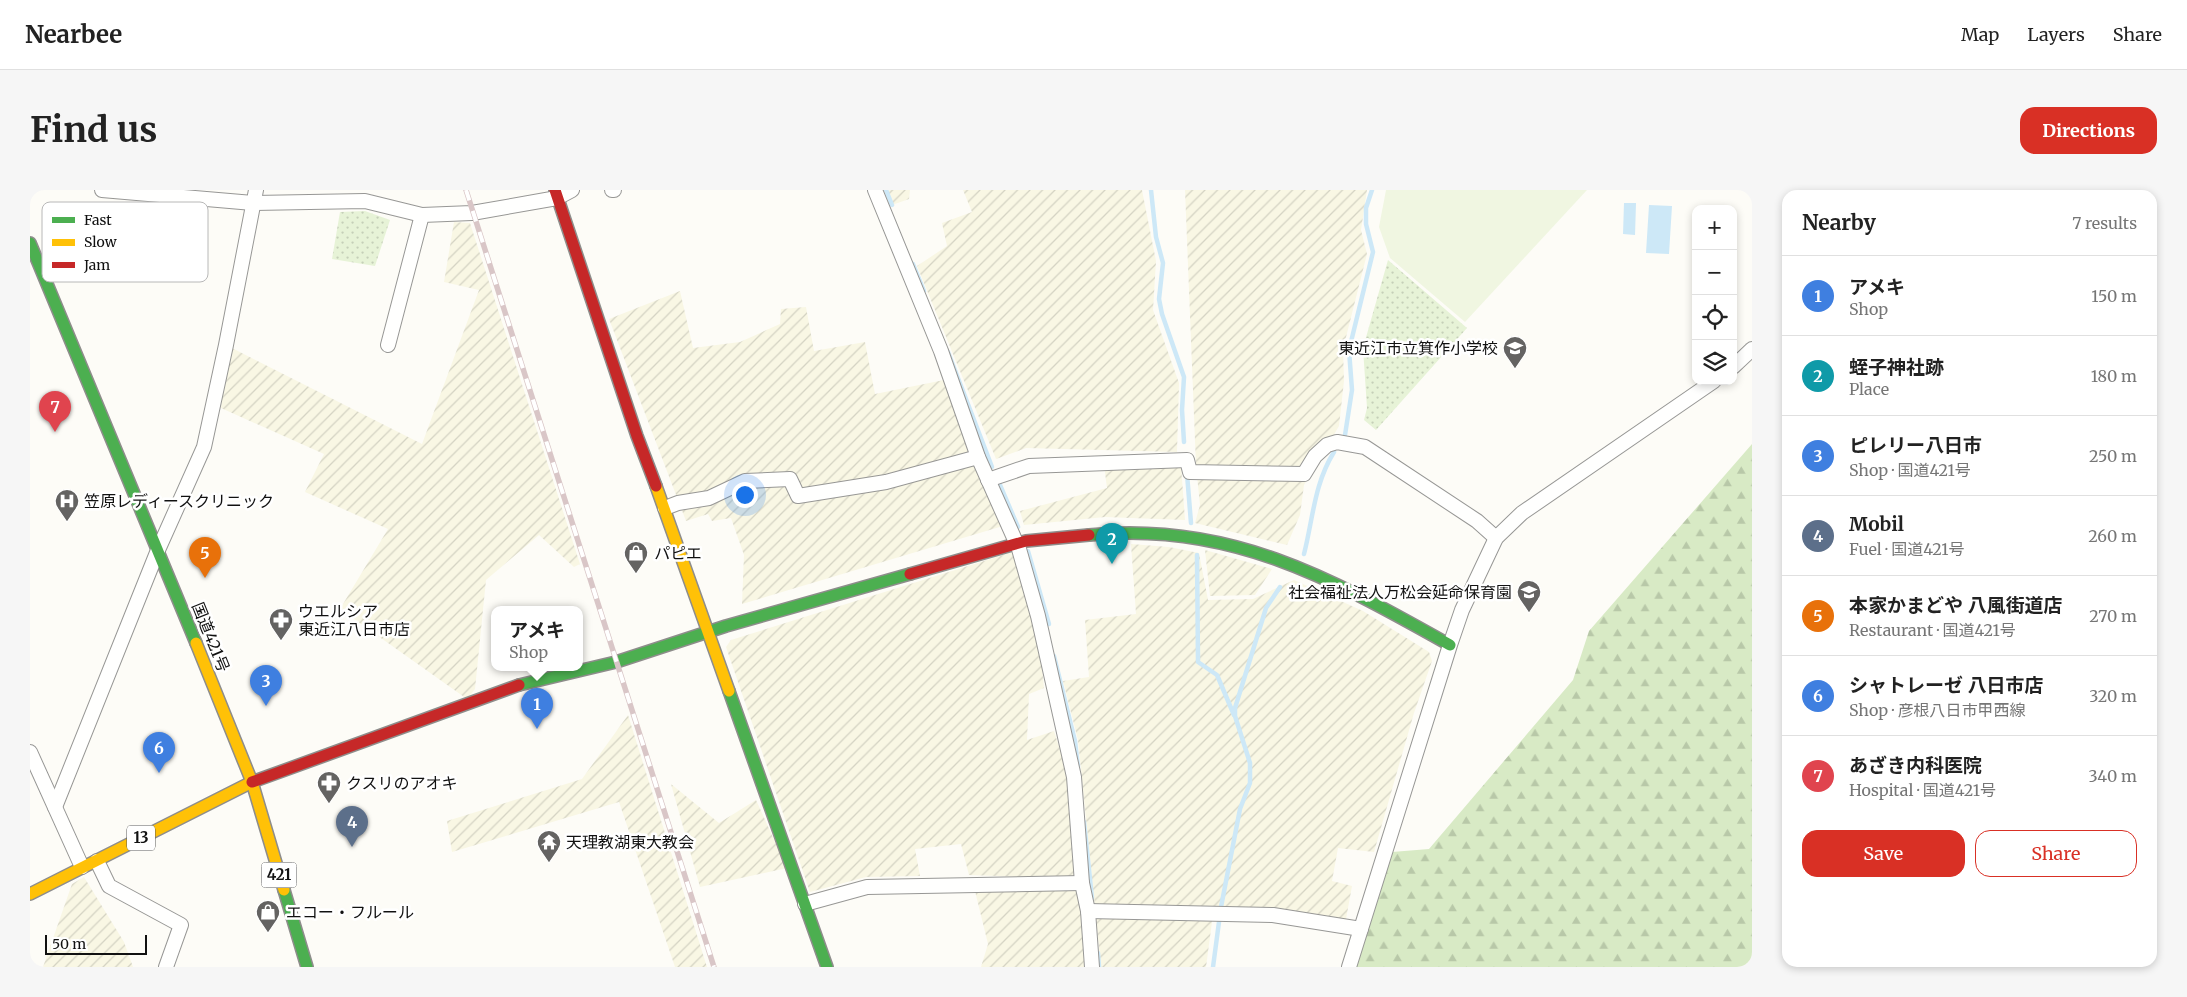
<!DOCTYPE html>
<html lang="en">
<head>
<meta charset="utf-8">
<style>
  body { margin:0; font-family:Merriweather,"Noto Sans JP",serif; background:#f6f6f6; color:#222 }
  .controls { position:absolute; right:15px; top:15px; display:grid; overflow:hidden; border-radius:10px; box-shadow:0 2px 8px #0003 }
  .controls button { width:45px; height:45px; display:grid; place-items:center; padding:0; border:0; border-bottom:1px solid #e0e0e0; background:#fff; color:#222; font:25px sans-serif }
  .scale { position:absolute; left:15px; bottom:12px; width:102px; box-sizing:border-box; padding-left:5px; border:2px solid #111; border-top:0; font-size:14px; line-height:18px; white-space:nowrap; color:#111; -webkit-text-stroke:4px #fff; paint-order:stroke }
  .you { position:absolute; left:714px; top:304px; width:18px; height:18px; margin:-12px; border:4px solid #fff; border-radius:50%; background:#1a73e8; box-shadow:0 0 0 8px #1a73e833 }
  .badge { display:grid; place-items:center; width:32px; height:32px; border-radius:50%; background:#d93025; color:#fff; font-size:16px; font-weight:700 }
  .pin { position:absolute; translate:-50% -41px; filter:drop-shadow(0 1px 2px #0008) }
  .pin::after { content:''; position:absolute; top:26px; width:18px; height:15px; background:inherit; clip-path:polygon(0 0,100% 0,50% 100%) }
  .popup { position:absolute; left:461px; top:416px; width:92px; height:65px; box-sizing:border-box; display:grid; place-content:center; border-radius:10px; background:#fff; filter:drop-shadow(0 1px 4px #0005); font-size:16px; white-space:nowrap; color:#767676 }
  .popup b { font-size:19px; color:#222 }
  .popup::after { content:''; position:absolute; left:50%; top:100%; margin-left:-10px; border:10px solid transparent; border-top-color:#fff }
  .list { margin:0; padding:0; list-style:none }
  h2 { display:flex; justify-content:space-between; align-items:center; height:65px; margin:0; padding:0 20px; font-size:21px }
  h2 small { font-size:16px; font-weight:400; color:#767676 }
  .list li { display:grid; grid-template-columns:32px 1fr auto; gap:15px; align-items:center; box-sizing:border-box; height:80px; padding:0 20px; border-top:1px solid #e0e0e0 }
  .list b { display:block; font-size:19px; white-space:nowrap }
  .list p { margin:0; font-size:16px; white-space:nowrap; color:#767676 }
  .list em { font-size:16px; font-style:normal; color:#767676 }
  .actions { display:flex; gap:10px; padding:15px 20px }
  .actions a { flex:1; padding:11px 0; border:1px solid #d93025; border-radius:15px; text-align:center; font-size:18px; color:#d93025 }
  .actions .main { background:#d93025; color:#fff }
  .icon { flex:none; width:28px; height:28px; fill:none; stroke:currentColor; stroke-width:2; stroke-linecap:round; stroke-linejoin:round }
  .map { position:relative; flex:none; width:1722px; height:777px; overflow:hidden; border-radius:15px }
  header { display:flex; align-items:center; gap:30px; box-sizing:border-box; height:70px; padding:0 25px; background:#fff; border-bottom:1px solid #e0e0e0 }
  header strong { font-size:24px }
  nav { display:flex; gap:28px; margin-inline-start:auto; font-size:18px }
  .intro { display:flex; align-items:center; justify-content:space-between; box-sizing:border-box; height:120px; padding:0 30px }
  h1 { margin:0; font-size:35px }
  .button { padding:12px 22px; border-radius:15px; background:#d93025; color:#fff; font-size:18px; font-weight:700 }
  main { display:flex; gap:30px; padding:0 30px }
  aside { flex:1; background:#fff; border-radius:15px; box-shadow:0 2px 8px #0003 }
  .map>svg:first-child { display:block }
  .farmland { fill:url(#farmland-furrows) }
  .forest { fill:url(#forest-firs) }
  .park { fill:url(#park-dots) }
  .pitch { fill:#f0f6e1 }
  .water { fill:#cde8f7 }
  .lines { fill:none; stroke-linecap:round; stroke-linejoin:round }
  .stream { stroke:#cde8f7; stroke-width:4.5 }
  .street-casing { stroke:#979795; stroke-width:16 }
  .fast-casing { stroke:#8e8d8b; stroke-width:14 }
  .slow-casing { stroke:#8e8d8b; stroke-width:14 }
  .jam-casing { stroke:#8e8d8b; stroke-width:14 }
  .street { stroke:#fffffe; stroke-width:14 }
  .fast { stroke:#4caf50; stroke-width:11 }
  .slow { stroke:#ffc107; stroke-width:11 }
  .jam { stroke:#c62828; stroke-width:11 }
  .rail-casing { stroke:#d9c6c7; stroke-width:5.5 }
  .rail { stroke:#fff; stroke-width:4; stroke-dasharray:11; stroke-linecap:butt }
  .labels { text-anchor:middle; stroke-width:5; stroke-linejoin:round; paint-order:stroke }
  .shield { fill:#fff; stroke:#585858; stroke-width:1 }
  .shield-label { font-size:15px; font-weight:bold; fill:#111 }
  .poi-label { font-size:16px; fill:#111; stroke:#fff; text-anchor:start }
  .street-label { font-size:16px; fill:#111; stroke:#fff }
  .key { fill:#fff; stroke:#b8b8b8; stroke-width:1 }
  .key-label { font-size:14px; fill:#111 }
</style>
</head>
<body>
<header>
<strong>Nearbee</strong>
<nav><a>Map</a><a>Layers</a><a>Share</a></nav>
</header>
<div class="intro"><h1>Find us</h1><a class="button">Directions</a></div>
<main>
<div class="map">
<svg width="1722" height="777" viewBox="0 0 1722 777">
  <defs>
    <pattern id="farmland-furrows" width="10" height="10" patternUnits="userSpaceOnUse" patternTransform="scale(1.25)"><rect width="10" height="10" fill="#f9f7e4"/><path d="M-1 1l2-2M0 10L10 0M9 11l2-2" fill="none" stroke="#d4d3c3"/></pattern>
    <pattern id="forest-firs" width="22" height="20" patternUnits="userSpaceOnUse" patternTransform="scale(1.25)"><rect width="22" height="20" fill="#d8eac5"/><path d="M5 1l3.5 6h-7zM16 11l3.5 6h-7z" fill="#b8c8a8"/></pattern>
    <pattern id="park-dots" width="8" height="8" patternUnits="userSpaceOnUse" patternTransform="scale(1.25)"><rect width="8" height="8" fill="#e7f3d7"/><path d="M2 2h.1M6 6h.1" fill="none" stroke="#c5cfb8" stroke-width="1.8" stroke-linecap="round"/></pattern>
  </defs>
  <rect width="100%" height="100%" fill="#fdfcf7"/>
  <g class="farmland">
    <polygon points="856,0 880,0 879,9 862,15"/>
    <polygon points="933,0 1112,0 1126,71 1123,120 1149,193 1147,262 996,258 966,269 887,76 917,56 912,33 942,22"/>
    <polygon points="1155,0 1337,0 1331,40 1337,64 1313,159 1314,191 1309,236 1274,295 1270,325 1257,355 1165,333 1170,315 1166,276"/>
    <polygon points="424,32 440,33 550,374 544,377 509,345 456,390 445,499 437,509 310,419 358,339 275,302 294,264 191,218 196,155 392,254 449,100 414,92"/>
    <polygon points="650,101 663,158 710,152 750,134 751,119 776,117 784,161 835,152 845,204 914,190 973,336 712,414 714,365 701,328 682,331 678,324 656,331 579,129"/>
    <polygon points="1074,275 1151,275 1155,330 1075,327 994,335 990,321 1077,298"/>
    <polygon points="1101,354 1139,357 1169,363 1178,410 1223,409 1264,390 1333,421 1399,462 1402,471 1384,523 1344,662 1308,658 1302,691 1322,696 1316,729 1250,719 1184,717 1176,777 1071,777 1048,550 1033,491 1059,487 1055,430 1106,424"/>
    <polygon points="1175,360 1242,379 1225,405 1180,406"/>
    <polygon points="986,361 1008,435 1014,498 999,504 997,550 1024,541 1038,585 1045,689 939,685 931,654 885,659 890,686 836,687 780,702 696,457 701,450"/>
    <polygon points="598,525 677,777 645,777 589,612 422,662 417,631 552,589"/>
    <polygon points="641,594 689,633 726,610 757,678 670,697"/>
    <polygon points="54,687 94,752 103,777 13,777 42,694"/>
    <polygon points="1043,697 1050,701 1057,777 951,777 958,754 945,701"/>
  </g>
  <polygon class="forest" points="1722,254 1722,777 1325,777 1362,662 1399,659 1543,490 1559,441"/>
  <g class="park">
    <polygon points="335,21 360,30 345,76 302,69 310,22"/>
    <polygon points="1358,70 1437,138 1346,240 1334,230 1337,218 1333,158"/>
  </g>
  <polygon class="pitch" points="1356,0 1557,0 1435,132 1360,68 1349,37"/>
  <g class="water">
    <polygon points="1594,13 1606,13 1605,45 1593,44"/>
    <polygon points="1619,15 1642,16 1639,64 1616,63"/>
  </g>
  <g class="lines">
    <g class="stream">
      <polyline points="856,0 862,15"/>
      <polyline points="1121,0 1126,47 1133,73 1129,109 1132,124 1154,187 1152,220 1154,252"/>
      <polyline points="883,74 894,101"/>
      <polyline points="918,162 962,277"/>
      <polyline points="1315,245 1322,200 1319,160 1343,62 1336,34 1336,18 1342,0"/>
      <polyline points="1157,284 1161,333"/>
      <polyline points="970,295 988,337"/>
      <polyline points="998,361 1019,434"/>
      <path d="M1274,364C1283,329 1284,294 1304,262"/>
      <polyline points="1167,365 1168,472 1187,485 1204,525"/>
      <polyline points="1024,466 1045,551 1048,577"/>
      <polyline points="1054,632 1062,708"/>
      <polyline points="1068,763 1069,777"/>
      <polyline points="1183,777 1191,717 1210,619 1220,593 1220,573 1205,526 1205,518 1236,418 1250,397"/>
    </g>
    <g class="street-casing">
      <g id="street">
        <polyline points="72,0 223,13 335,11 392,25 442,23 527,8 542,0"/>
        <polyline points="582,0 584,0"/>
        <polyline points="845,0 911,161 948,267 989,359 1008,426 1044,587 1052,693 1058,721 1062,777"/>
        <polyline points="358,155 392,25"/>
        <polyline points="1703,177 1722,159"/>
        <polyline points="958,290 999,276 1157,270 1160,282 1274,284 1285,266 1297,255 1307,252 1335,257 1447,331 1466,348"/>
        <polyline points="635,318 648,313 679,308 715,291 760,289 768,306 856,292 948,267"/>
        <polyline points="0,562 52,677"/>
        <polyline points="25,617 128,360 174,257 196,155 226,0"/>
        <polyline points="67,671 79,696 151,735 136,777"/>
        <polyline points="775,714 837,697 1052,693"/>
        <polyline points="1058,721 1243,725 1331,739"/>
        <polyline points="1319,777 1420,455 1432,420 1466,348 1492,323 1684,191"/>
      </g>
    </g>
    <g class="fast-casing">
      <g id="fast">
        <polyline points="0,53 166,453"/>
        <path d="M1059,345C1200,331 1302,389 1420,455"/>
        <polyline points="489,495 586,472 696,436 880,384"/>
        <polyline points="699,501 797,777"/>
        <polyline points="254,700 277,777"/>
      </g>
    </g>
    <g class="slow-casing">
      <g id="slow">
        <polyline points="626,296 699,501"/>
        <polyline points="166,453 222,592 254,700"/>
        <polyline points="0,704 222,592"/>
      </g>
    </g>
    <g class="jam-casing">
      <g id="jam">
        <polyline points="525,0 607,246 626,296"/>
        <polyline points="880,384 996,351 1059,345"/>
        <polyline points="222,592 489,495"/>
      </g>
    </g>
    <use href="#street" class="street"/>
    <use href="#fast" class="fast"/>
    <use href="#slow" class="slow"/>
    <use href="#jam" class="jam"/>
    <g class="rail-casing">
      <polyline id="rail" points="436,0 684,777"/>
    </g>
    <use href="#rail" class="rail"/>
  </g>
  <defs>
    <g id="school-pin" transform="scale(1.25)"><path d="M0 17L-7.5 6A9.5 9.5 0 1 1 7.5 6Z" fill="#646362" stroke="#fff"/><path d="M0-5L7-2L0 1L-7-2ZM-4 1L0 2.5L4 1V4Q0 6-4 4Z" fill="#fff"/></g>
    <g id="hospital-pin" transform="scale(1.25)"><path d="M0 17L-7.5 6A9.5 9.5 0 1 1 7.5 6Z" fill="#646362" stroke="#fff"/><path d="M-5-5h3v3.5h4V-5h3V5h-3V1.5h-4V5h-3Z" fill="#fff"/></g>
    <g id="shop-pin" transform="scale(1.25)"><path d="M0 17L-7.5 6A9.5 9.5 0 1 1 7.5 6Z" fill="#646362" stroke="#fff"/><path d="M-5-2.5h2.3a2.7 3.5 0 0 1 5.4 0H5L5.5 6h-11ZM-1.5-2.5h3a1.5 2.3 0 0 0-3 0Z" fill="#fff"/></g>
    <g id="pharmacy-pin" transform="scale(1.25)"><path d="M0 17L-7.5 6A9.5 9.5 0 1 1 7.5 6Z" fill="#646362" stroke="#fff"/><path d="M-2-6h4v4h4v4h-4v4h-4v-4h-4v-4h4Z" fill="#fff"/></g>
    <g id="temple-pin" transform="scale(1.25)"><path d="M0 17L-7.5 6A9.5 9.5 0 1 1 7.5 6Z" fill="#646362" stroke="#fff"/><path d="M0-6L5-2H3V0L6.5 2.5H4V6H1.5V3h-3V6H-4V2.5H-6.5L-3 0V-2H-5Z" fill="#fff"/></g>
  </defs>
  <g fill-rule="evenodd">
    <use href="#school-pin" x="1485" y="158"/>
    <use href="#hospital-pin" x="37" y="311"/>
    <use href="#shop-pin" x="606" y="363"/>
    <use href="#school-pin" x="1499" y="402"/>
    <use href="#pharmacy-pin" x="251" y="430"/>
    <use href="#pharmacy-pin" x="299" y="593"/>
    <use href="#temple-pin" x="519" y="652"/>
    <use href="#shop-pin" x="238" y="722"/>
  </g>
  <g class="labels">
    <g class="shield">
      <rect x="97" y="635.5" width="28" height="25" rx="4"/>
      <rect x="231.5" y="672.5" width="35" height="25" rx="4"/>
    </g>
    <g class="shield-label">
      <text x="111" y="653">13</text>
      <text x="249" y="690">421</text>
    </g>
    <g class="poi-label">
      <text x="1468" y="164" text-anchor="end">東近江市立箕作小学校</text>
      <text x="54" y="317">笠原レディースクリニック</text>
      <text x="624" y="369">パピエ</text>
      <text x="1482" y="408" text-anchor="end">社会福祉法人万松会延命保育園</text>
      <text x="268" y="427">ウエルシア<tspan x="268" dy="18">東近江八日市店</tspan></text>
      <text x="316" y="599">クスリのアオキ</text>
      <text x="536" y="658">天理教湖東大教会</text>
      <text x="256" y="728">エコー・フルール</text>
    </g>
    <g class="street-label">
      <text transform="translate(181 447) rotate(68)" y="6">国道421号</text>
    </g>
  </g>
  <rect x="12" y="12" width="166" height="80" rx="8" class="key"/>
  <rect x="22" y="27" width="23" height="6" fill="#4caf50"/>
  <rect x="22" y="49" width="23" height="7" fill="#ffc107"/>
  <rect x="22" y="72" width="23" height="6" fill="#c62828"/>
  <g class="key-label">
    <text x="54" y="35">Fast</text>
    <text x="54" y="57">Slow</text>
    <text x="54" y="80">Jam</text>
  </g>
</svg>
<div class="controls">
<button>+</button>
<button>−</button>
<button><svg class="icon" aria-label="locate" viewBox="0 0 24 24"><circle cx="12" cy="12" r="6"/><path d="M12 2v4M12 18v4M2 12h4M18 12h4"/></svg></button>
<button><svg class="icon" aria-label="layers" viewBox="0 0 24 24"><path d="M12 4l9 5-9 5-9-5zM3 14l9 5 9-5"/></svg></button>
</div>
<div class="scale">50 m</div>
<div class="you"></div>
<div class="pin badge" style="left:507px;top:539px;background:#3f7fe0">1</div>
<div class="popup"><b>アメキ</b>Shop</div>
<div class="pin badge" style="left:1082px;top:374px;background:#0f9aa8">2</div>
<div class="pin badge" style="left:236px;top:516px;background:#3f7fe0">3</div>
<div class="pin badge" style="left:322px;top:657px;background:#5c6f8a">4</div>
<div class="pin badge" style="left:175px;top:388px;background:#e8710a">5</div>
<div class="pin badge" style="left:129px;top:583px;background:#3f7fe0">6</div>
<div class="pin badge" style="left:25px;top:242px;background:#e0444e">7</div>
</div>
<aside>
<h2>Nearby<small>7 results</small></h2>
<ul class="list">
<li><span class="badge" style="background:#3f7fe0">1</span><div><b>アメキ</b><p>Shop</p></div><em>150 m</em></li>
<li><span class="badge" style="background:#0f9aa8">2</span><div><b>蛭子神社跡</b><p>Place</p></div><em>180 m</em></li>
<li><span class="badge" style="background:#3f7fe0">3</span><div><b>ピレリー八日市</b><p>Shop · 国道421号</p></div><em>250 m</em></li>
<li><span class="badge" style="background:#5c6f8a">4</span><div><b>Mobil</b><p>Fuel · 国道421号</p></div><em>260 m</em></li>
<li><span class="badge" style="background:#e8710a">5</span><div><b>本家かまどや 八風街道店</b><p>Restaurant · 国道421号</p></div><em>270 m</em></li>
<li><span class="badge" style="background:#3f7fe0">6</span><div><b>シャトレーゼ 八日市店</b><p>Shop · 彦根八日市甲西線</p></div><em>320 m</em></li>
<li><span class="badge" style="background:#e0444e">7</span><div><b>あざき内科医院</b><p>Hospital · 国道421号</p></div><em>340 m</em></li>
</ul>
<div class="actions"><a class="main">Save</a><a>Share</a></div>
</aside>
</main>
</body>
</html>
